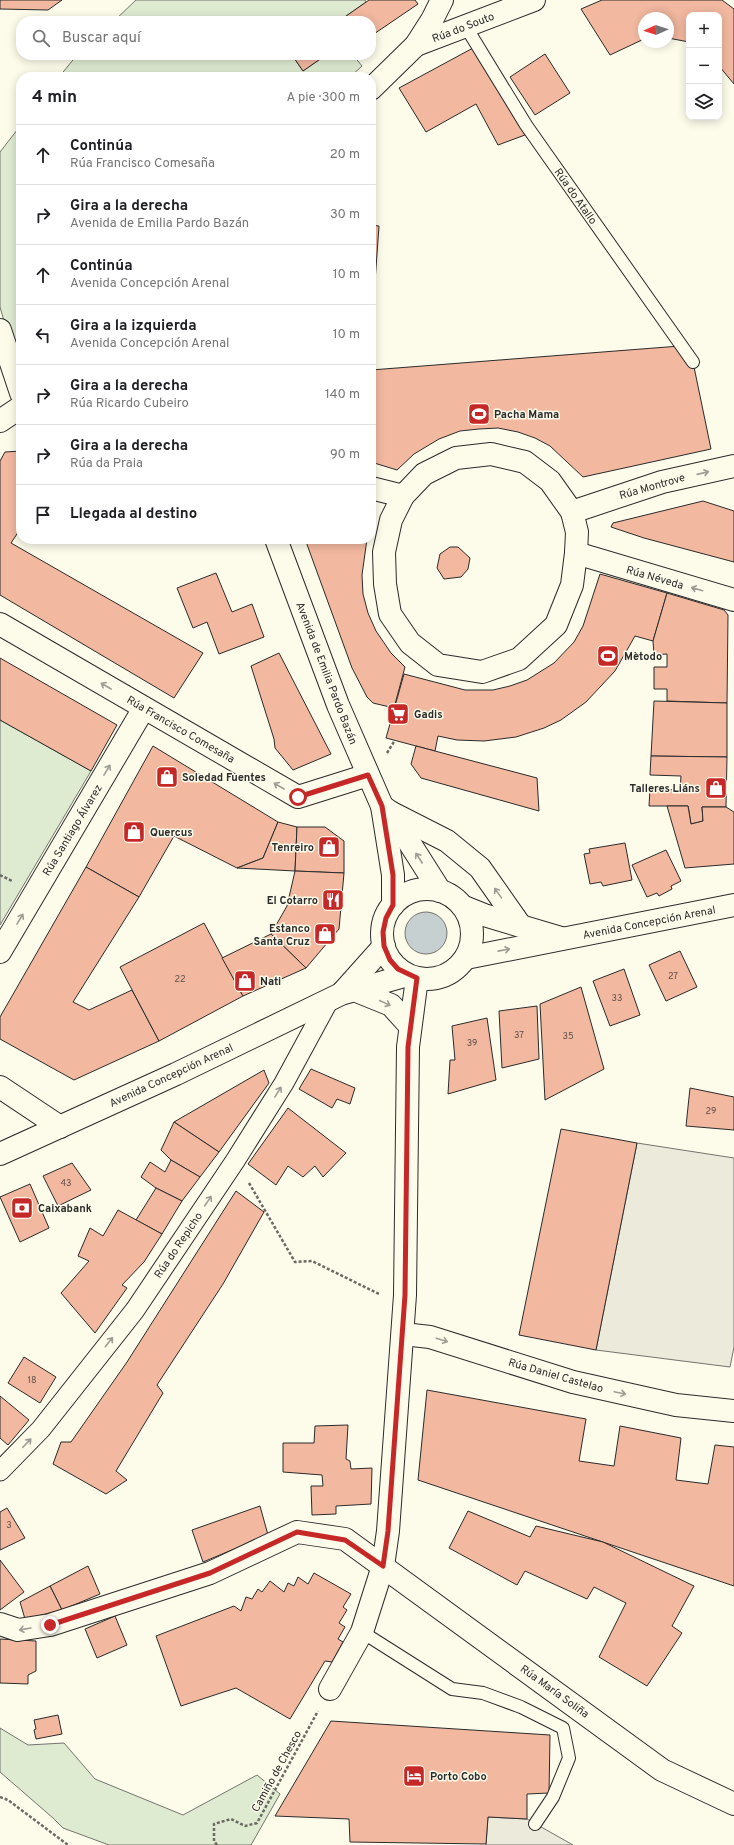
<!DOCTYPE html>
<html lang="es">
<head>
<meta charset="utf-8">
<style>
  body { margin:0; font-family:Overpass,sans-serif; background:#f2f2f2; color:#202124 }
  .controls { position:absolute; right:12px; top:12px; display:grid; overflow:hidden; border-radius:8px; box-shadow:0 2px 10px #0003 }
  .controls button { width:36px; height:36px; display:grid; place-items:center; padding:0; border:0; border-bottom:1px solid #e0e0e0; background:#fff; color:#202124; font:20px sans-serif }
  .compass { position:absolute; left:638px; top:12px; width:36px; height:36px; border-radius:50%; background:#fff; box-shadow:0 2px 10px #0003; rotate:267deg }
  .stop { position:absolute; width:12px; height:12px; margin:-9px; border:3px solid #c62828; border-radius:50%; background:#fff }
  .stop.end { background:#c62828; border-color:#fff; box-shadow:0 1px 4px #0008 }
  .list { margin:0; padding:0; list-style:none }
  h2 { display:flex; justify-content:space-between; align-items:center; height:52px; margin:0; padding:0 16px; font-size:17px }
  h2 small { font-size:13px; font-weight:400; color:#757577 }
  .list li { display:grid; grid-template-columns:26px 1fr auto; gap:12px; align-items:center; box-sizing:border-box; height:60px; padding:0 16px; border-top:1px solid #e0e0e0 }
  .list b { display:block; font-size:15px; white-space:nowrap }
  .list p { margin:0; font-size:13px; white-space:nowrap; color:#757577 }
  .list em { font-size:13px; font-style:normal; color:#757577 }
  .icon { flex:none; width:22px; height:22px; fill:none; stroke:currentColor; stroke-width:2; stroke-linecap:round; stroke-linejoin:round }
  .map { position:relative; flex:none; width:734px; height:1845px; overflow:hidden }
  .search { position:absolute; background:#fff; box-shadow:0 2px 10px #0003; left:16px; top:16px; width:360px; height:44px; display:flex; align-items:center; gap:10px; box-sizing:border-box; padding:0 14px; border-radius:16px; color:#757577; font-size:15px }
  .panel { position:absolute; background:#fff; box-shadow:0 2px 10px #0003; left:16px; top:72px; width:360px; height:472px; border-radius:16px }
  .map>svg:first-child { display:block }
  .green { fill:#deebd1; stroke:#74746e }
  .parking { fill:#eceadb; stroke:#74746e }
  .water { fill:#c7d0d0; stroke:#74746e }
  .building { fill:#f2b8a0; stroke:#2b2b2b }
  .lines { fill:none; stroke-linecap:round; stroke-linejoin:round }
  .service-casing { stroke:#2b2b2b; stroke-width:14 }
  .pedestrian-casing { stroke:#2b2b2b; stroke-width:21 }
  .minor-casing { stroke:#2b2b2b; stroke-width:24 }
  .tertiary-casing { stroke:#2b2b2b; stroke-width:24 }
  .secondary-casing { stroke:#2b2b2b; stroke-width:24 }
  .path { stroke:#6a6964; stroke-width:2.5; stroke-dasharray:3 2; stroke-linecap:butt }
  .service { stroke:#fdfbea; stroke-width:12 }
  .pedestrian { stroke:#fdfbea; stroke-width:19 }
  .minor { stroke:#fdfbea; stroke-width:22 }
  .tertiary { stroke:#fdfbea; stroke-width:22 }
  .secondary { stroke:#fdfbea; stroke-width:22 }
  .oneway { stroke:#9e9d94 }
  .route { stroke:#c62828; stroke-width:5 }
  .labels { text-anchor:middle; stroke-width:3; stroke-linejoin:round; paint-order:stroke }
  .number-label { font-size:9px; fill:#5d4e48 }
  .street-label { font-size:11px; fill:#2b2b2b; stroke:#fdfbea }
  .poi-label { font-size:11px; font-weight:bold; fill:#2b2b2b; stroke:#fdfbea; text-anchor:start }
</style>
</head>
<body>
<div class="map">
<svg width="734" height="1845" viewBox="0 0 734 1845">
  <rect width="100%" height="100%" fill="#fdfbea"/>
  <g class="green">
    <polygon points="136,0 365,0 366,2 339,21 114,21"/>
    <polygon points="77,55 292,55 303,71 326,55 353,55 362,66 350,77 59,77"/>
    <polygon points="21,125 21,358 12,349 0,307 0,152"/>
    <polygon points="0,720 91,771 0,925"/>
    <polygon points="0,1728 28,1745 64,1743 95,1779 183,1815 257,1775 280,1794 251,1845 109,1845 63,1828 53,1818 0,1772"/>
  </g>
  <g class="parking">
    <polygon points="637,1143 734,1158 734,1347 730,1367 596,1350"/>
    <polygon points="488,1817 527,1819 573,1845 486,1845"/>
  </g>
  <circle class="water" cx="426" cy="933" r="21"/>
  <g class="building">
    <polygon points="0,0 62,0 48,10 0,9"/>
    <polygon points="369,0 415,0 418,4 371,36 371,21 339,21"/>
    <polygon points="602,0 722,0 734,9 734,84 719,66 719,15 689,15 689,42 668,38 668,18 644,18 644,39 610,55 581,9"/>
    <polygon points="473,48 525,135 498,145 476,104 426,132 399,88"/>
    <polygon points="545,54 570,93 535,115 510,77"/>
    <polygon points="292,55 326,55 303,71"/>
    <polygon points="371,225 379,226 375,282 371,282"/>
    <polygon points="680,346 693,362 711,449 583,477 550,446 535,438 518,432 498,428 479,429 460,431 439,439 414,454 397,470 371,462 371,370"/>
    <polygon points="21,451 21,528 11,543 203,653 174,698 0,595 0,461 5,452"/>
    <polygon points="703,501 734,511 734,562 644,538 611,527 613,523"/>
    <polygon points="305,539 367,539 362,575 363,594 368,613 376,631 391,653 405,667 394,708 373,703 367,697 352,668"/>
    <polygon points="450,547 458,547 470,558 468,569 461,577 444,579 437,568 440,554"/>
    <polygon points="216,573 232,612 252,604 264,637 219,654 207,622 193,628 177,588"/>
    <polygon points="600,574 667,593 653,641 635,636 615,671 586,702 561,720 544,728 516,737 484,741 457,740 438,736 435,751 386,738 404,674 465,690 493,690 510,686 527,680 554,663 574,642 583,626"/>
    <polygon points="667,593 724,610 728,615 727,703 667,701 667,689 654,689 654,667 667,667 667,654 654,655 653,641"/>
    <polygon points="279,653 331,754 293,770 275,748 274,739 251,666"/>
    <polygon points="0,658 117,725 91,771 0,720"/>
    <polygon points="654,701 727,703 727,757 651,756"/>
    <polygon points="153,746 278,822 263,858 237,868 174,836 139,897 86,867"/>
    <polygon points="416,746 537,778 539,811 421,778 411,764"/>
    <polygon points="651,756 727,757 726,807 702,807 703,821 691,824 688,806 649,806 650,789 680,790 681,776 650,775"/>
    <polygon points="667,806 688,806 691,824 703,821 702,807 726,807 734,812 734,864 685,868"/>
    <polygon points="278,822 297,827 295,871 237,868 263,858"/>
    <polygon points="297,827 325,827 344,841 344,873 295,871"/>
    <polygon points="625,843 632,880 603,886 601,882 590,884 584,854 590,853 589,849"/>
    <polygon points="666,850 681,881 671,886 672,889 659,896 657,893 647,897 632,865"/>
    <polygon points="86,867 139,897 73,1002 89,1010 132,990 159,1041 74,1080 0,1039 0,1017"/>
    <polygon points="295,871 344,873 339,929 306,968 271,934 287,906"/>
    <polygon points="204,923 243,996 159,1041 120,967"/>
    <polygon points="271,934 306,968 243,996 222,958"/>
    <polygon points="680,951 697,987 666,1001 649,965"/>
    <polygon points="624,969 640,1015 610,1026 593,981"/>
    <polygon points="581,987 604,1069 545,1100 540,1004"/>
    <polygon points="537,1006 539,1059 502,1068 499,1011"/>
    <polygon points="487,1018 496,1080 448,1094 450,1060 455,1060 452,1026"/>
    <polygon points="311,1069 355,1088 350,1104 337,1099 332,1108 299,1089"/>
    <polygon points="264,1070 269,1083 219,1152 174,1122"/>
    <polygon points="690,1088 734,1097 734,1130 686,1126"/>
    <polygon points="288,1108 346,1153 323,1177 315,1166 303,1177 288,1166 276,1185 248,1164"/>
    <polygon points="174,1122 219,1152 200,1177 171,1160 161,1150"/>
    <polygon points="561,1129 637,1143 596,1350 519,1335"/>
    <polygon points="171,1160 200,1177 182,1201 156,1188 141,1177 150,1162 165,1172"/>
    <polygon points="72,1163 91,1190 58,1206 43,1176"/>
    <polygon points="30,1184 49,1228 20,1242 0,1197"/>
    <polygon points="156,1188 182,1201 162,1234 136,1220"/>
    <polygon points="236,1191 264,1212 223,1284 157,1385 163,1393 116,1471 127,1480 106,1494 53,1464 61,1442 71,1442 127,1362"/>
    <polygon points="118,1210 162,1234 144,1262 122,1285 127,1288 95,1333 61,1293 89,1261 78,1256 90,1228 103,1236"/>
    <polygon points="24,1357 56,1377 40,1403 8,1383"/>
    <polygon points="427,1390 586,1419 579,1461 614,1466 620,1426 681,1438 676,1480 708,1484 715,1445 734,1447 734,1586 418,1480"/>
    <polygon points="0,1396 29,1420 8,1445 0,1438"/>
    <polygon points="348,1425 346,1459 350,1461 351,1469 372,1468 371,1504 336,1506 336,1514 312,1515 311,1486 323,1486 322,1475 283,1472 283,1443 314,1443 315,1426"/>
    <polygon points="260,1506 268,1535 203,1562 192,1530"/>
    <polygon points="7,1508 25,1538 0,1550 0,1512"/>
    <polygon points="468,1511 530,1537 536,1526 603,1542 694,1586 672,1626 682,1633 647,1686 599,1657 626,1603 594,1587 587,1599 525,1571 517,1585 449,1548"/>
    <polygon points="0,1560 24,1592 0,1610"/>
    <polygon points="88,1566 100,1594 62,1610 50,1586"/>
    <polygon points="314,1573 351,1594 343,1607 347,1610 339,1623 345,1627 338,1639 343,1642 332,1662 325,1661 290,1719 236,1688 181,1706 156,1636 234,1606 241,1611 246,1597 252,1599 258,1589 262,1592 270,1581 284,1592 288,1583 294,1586 298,1577 308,1584"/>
    <polygon points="50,1586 62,1610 25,1619 20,1602"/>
    <polygon points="115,1616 127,1645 97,1658 85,1629"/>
    <polygon points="0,1639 36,1641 36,1671 28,1675 28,1684 0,1683"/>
    <polygon points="58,1715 62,1734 36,1739 34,1730 36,1729 34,1720"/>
    <polygon points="331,1721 550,1735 549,1793 527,1794 527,1819 488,1817 486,1844 350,1842 349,1819 275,1816"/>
  </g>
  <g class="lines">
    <g class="service-casing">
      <g id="service">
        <polyline points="466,27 526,125 693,362"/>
        <polyline points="362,1632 452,1689 483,1693 521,1707 563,1728 569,1758 553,1797 535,1824"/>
      </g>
    </g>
    <g class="pedestrian-casing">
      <polyline id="pedestrian" points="0,1471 41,1429 135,1310 235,1161 284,1083 329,1000"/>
    </g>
    <g class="minor-casing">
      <g id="minor">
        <polyline points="0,330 21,393"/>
        <polyline points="0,421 21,407"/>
        <polygon points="491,454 525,462 550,481 572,512 577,532 576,553 572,585 556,625 519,659 482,672 438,665 410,643 390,614 385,584 384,552 391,520 403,496 424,474 456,458"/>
        <polyline points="371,488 403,496"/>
        <polyline points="572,512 662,482 734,466"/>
        <polyline points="576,553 734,600"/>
        <polyline points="0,624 298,797 368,775"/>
        <polyline points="0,952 144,708"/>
        <polyline points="354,990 391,1005 410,1026"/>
        <polyline points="0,1087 60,1127"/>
        <polyline points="403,1334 430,1337 573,1382 676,1405 734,1411"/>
        <polyline points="0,1624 18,1630 50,1625 210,1573 297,1532 345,1539 662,1770 734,1804"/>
        <polyline points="330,1689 362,1632 383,1566 388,1531 405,1295 408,1047 417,978"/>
      </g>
    </g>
    <g class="tertiary-casing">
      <g id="tertiary">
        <polyline points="416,45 534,0"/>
        <polyline points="371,89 416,45 432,20 442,0"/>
        <polyline points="276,539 338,705 382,806 393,875 393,905"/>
        <polyline points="382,806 390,812 447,841 480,868 520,925"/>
        <polyline points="390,812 440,891"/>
      </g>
    </g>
    <g class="secondary-casing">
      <g id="secondary">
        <circle cx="427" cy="934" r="45"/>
        <polyline points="464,907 484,915 561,938"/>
        <polyline points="466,958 734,905"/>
        <polyline points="342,993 384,946"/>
        <polyline points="0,1154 176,1074 341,994 408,975"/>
      </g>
    </g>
    <g class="path">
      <polyline points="387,753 395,740"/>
      <polyline points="0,875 12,881"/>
      <polyline points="249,1183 295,1262 312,1261 379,1294"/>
      <polyline points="0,1797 8,1800 68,1845"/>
      <polyline points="217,1845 214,1841 214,1824 231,1819 245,1826 257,1823 318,1711"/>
    </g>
    <use href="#service" class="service"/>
    <use href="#pedestrian" class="pedestrian"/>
    <use href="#minor" class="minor"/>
    <use href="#tertiary" class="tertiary"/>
    <use href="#secondary" class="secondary"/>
  </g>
  <defs><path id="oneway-shaft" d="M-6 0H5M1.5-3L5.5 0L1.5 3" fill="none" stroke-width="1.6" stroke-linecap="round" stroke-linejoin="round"/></defs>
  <g class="oneway">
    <use href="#oneway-shaft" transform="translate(703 473) rotate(-13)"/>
    <use href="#oneway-shaft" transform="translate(697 589) rotate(-164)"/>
    <use href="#oneway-shaft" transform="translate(106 686) rotate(-150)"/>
    <use href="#oneway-shaft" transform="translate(107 770) rotate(-59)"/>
    <use href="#oneway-shaft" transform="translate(279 786) rotate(-150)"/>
    <use href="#oneway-shaft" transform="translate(419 858) rotate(-123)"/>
    <use href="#oneway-shaft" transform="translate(498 893) rotate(-126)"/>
    <use href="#oneway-shaft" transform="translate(20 919) rotate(-59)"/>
    <use href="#oneway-shaft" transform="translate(504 950) rotate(-11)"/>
    <use href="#oneway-shaft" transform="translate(385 1003) rotate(25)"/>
    <use href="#oneway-shaft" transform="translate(278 1092) rotate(-58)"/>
    <use href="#oneway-shaft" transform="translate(208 1201) rotate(-56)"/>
    <use href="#oneway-shaft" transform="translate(442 1340) rotate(18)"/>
    <use href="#oneway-shaft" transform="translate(109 1342) rotate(-52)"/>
    <use href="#oneway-shaft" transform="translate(620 1393) rotate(12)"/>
    <use href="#oneway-shaft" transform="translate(27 1443) rotate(-46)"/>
    <use href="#oneway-shaft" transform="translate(25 1629) rotate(170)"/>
  </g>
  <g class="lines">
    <polyline class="route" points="50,1625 210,1573 297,1532 345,1540 383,1566 388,1531 405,1295 408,1047 417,978 398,969 390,960 384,946 383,932 386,918 393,905 393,875 382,806 368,775 298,797"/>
  </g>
  <defs>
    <g id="stadium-square" transform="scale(1.15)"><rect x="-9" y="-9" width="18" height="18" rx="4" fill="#c62828" stroke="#fdfbea"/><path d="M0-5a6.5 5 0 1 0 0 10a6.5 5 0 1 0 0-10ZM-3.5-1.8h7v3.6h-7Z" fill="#fff"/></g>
    <g id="supermarket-square" transform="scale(1.15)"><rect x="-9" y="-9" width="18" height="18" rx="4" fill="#c62828" stroke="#fdfbea"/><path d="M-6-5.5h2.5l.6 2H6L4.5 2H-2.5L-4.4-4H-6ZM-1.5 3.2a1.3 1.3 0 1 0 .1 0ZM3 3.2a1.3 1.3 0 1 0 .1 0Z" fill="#fff"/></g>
    <g id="shop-square" transform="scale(1.15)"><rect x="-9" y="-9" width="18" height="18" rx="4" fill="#c62828" stroke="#fdfbea"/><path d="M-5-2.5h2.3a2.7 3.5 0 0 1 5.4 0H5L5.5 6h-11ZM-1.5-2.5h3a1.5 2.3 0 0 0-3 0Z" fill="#fff"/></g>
    <g id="restaurant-square" transform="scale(1.15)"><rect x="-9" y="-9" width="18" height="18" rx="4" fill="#c62828" stroke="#fdfbea"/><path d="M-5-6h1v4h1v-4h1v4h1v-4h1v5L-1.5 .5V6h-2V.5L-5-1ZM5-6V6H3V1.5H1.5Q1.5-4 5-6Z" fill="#fff"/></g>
    <g id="bank-square" transform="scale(1.15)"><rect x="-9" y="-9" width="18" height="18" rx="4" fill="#c62828" stroke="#fdfbea"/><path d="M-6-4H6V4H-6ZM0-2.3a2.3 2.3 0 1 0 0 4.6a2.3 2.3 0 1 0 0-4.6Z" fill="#fff"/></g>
    <g id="hotel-square" transform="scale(1.15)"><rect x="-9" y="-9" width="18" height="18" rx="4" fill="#c62828" stroke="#fdfbea"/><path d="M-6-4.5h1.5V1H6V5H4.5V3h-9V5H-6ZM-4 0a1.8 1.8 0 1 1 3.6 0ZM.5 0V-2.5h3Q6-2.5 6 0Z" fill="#fff"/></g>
  </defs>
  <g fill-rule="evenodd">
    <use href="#stadium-square" x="479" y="414"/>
    <use href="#stadium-square" x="608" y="656"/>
    <use href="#supermarket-square" x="398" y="714"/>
    <use href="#shop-square" x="167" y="777"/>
    <use href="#shop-square" x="716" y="788"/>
    <use href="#shop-square" x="134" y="832"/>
    <use href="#shop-square" x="329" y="847"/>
    <use href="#restaurant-square" x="333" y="900"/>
    <use href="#shop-square" x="325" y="934"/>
    <use href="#shop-square" x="245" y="981"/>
    <use href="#bank-square" x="22" y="1208"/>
    <use href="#hotel-square" x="414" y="1776"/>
  </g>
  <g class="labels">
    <g class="number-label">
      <text x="673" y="979">27</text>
      <text x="180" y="982">22</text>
      <text x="617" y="1001">33</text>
      <text x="519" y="1038">37</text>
      <text x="568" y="1039">35</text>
      <text x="472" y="1046">39</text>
      <text x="711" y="1114">29</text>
      <text x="66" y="1186">43</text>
      <text x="32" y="1383">18</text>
      <text x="9" y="1528">3</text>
    </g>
    <g class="street-label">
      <text transform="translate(463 27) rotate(-21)" y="4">Rúa do Souto</text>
      <text transform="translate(576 196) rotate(55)" y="4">Rúa do Atallo</text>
      <text transform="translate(652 486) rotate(-16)" y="4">Rúa Montrove</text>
      <text transform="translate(655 577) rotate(16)" y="4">Rúa Néveda</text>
      <text transform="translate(327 673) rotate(69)" y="4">Avenida de Emilia Pardo Bazán</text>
      <text transform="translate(181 729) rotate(30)" y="4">Rúa Francisco Comesaña</text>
      <text transform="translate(72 830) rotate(-59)" y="4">Rúa Santiago Álvarez</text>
      <text transform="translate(649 922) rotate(-11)" y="4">Avenida Concepción Arenal</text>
      <text transform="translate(171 1075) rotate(-25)" y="4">Avenida Concepción Arenal</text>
      <text transform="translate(178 1245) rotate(-56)" y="4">Rúa do Repicho</text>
      <text transform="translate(556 1375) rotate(16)" y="4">Rúa Daniel Castelao</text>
      <text transform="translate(555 1691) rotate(36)" y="4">Rúa María Soliña</text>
      <text transform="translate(276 1771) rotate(-61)" y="4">Camiño de Chesco</text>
    </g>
    <g class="poi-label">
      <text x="494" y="418">Pacha Mama</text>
      <text x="624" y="660">Mètodo</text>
      <text x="414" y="718">Gadis</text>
      <text x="182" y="781">Soledad Fuentes</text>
      <text x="700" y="792" text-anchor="end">Talleres Liáns</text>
      <text x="150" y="836">Quercus</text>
      <text x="314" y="851" text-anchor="end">Tenreiro</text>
      <text x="318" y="904" text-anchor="end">El Cotarro</text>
      <text x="310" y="932" text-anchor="end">Estanco<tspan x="310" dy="13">Santa Cruz</tspan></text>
      <text x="260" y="985">Nati</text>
      <text x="38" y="1212">Caixabank</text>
      <text x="430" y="1780">Porto Cobo</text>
    </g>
  </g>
</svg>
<div class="controls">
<button>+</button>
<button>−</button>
<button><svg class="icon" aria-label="layers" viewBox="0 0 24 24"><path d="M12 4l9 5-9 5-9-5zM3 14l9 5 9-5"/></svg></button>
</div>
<svg class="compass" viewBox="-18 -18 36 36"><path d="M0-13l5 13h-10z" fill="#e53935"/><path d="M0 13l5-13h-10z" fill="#757577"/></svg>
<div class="stop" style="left:298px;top:797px"></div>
<div class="stop end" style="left:50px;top:1625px"></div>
<div class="search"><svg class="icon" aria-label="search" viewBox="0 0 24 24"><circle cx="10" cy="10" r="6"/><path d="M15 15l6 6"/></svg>Buscar aquí</div>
<section class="panel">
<h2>4 min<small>A pie · 300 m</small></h2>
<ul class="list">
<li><svg class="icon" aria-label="ahead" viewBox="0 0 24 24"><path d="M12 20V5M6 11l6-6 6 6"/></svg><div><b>Continúa</b><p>Rúa Francisco Comesaña</p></div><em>20 m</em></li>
<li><svg class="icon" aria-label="right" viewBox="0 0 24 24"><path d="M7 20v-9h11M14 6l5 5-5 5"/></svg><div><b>Gira a la derecha</b><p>Avenida de Emilia Pardo Bazán</p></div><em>30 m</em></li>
<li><svg class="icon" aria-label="ahead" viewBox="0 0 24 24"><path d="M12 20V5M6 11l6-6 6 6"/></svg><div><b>Continúa</b><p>Avenida Concepción Arenal</p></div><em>10 m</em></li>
<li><svg class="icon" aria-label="left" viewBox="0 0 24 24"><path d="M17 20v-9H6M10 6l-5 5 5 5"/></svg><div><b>Gira a la izquierda</b><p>Avenida Concepción Arenal</p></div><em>10 m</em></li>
<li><svg class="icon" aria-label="right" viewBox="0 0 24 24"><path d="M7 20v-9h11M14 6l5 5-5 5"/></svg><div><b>Gira a la derecha</b><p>Rúa Ricardo Cubeiro</p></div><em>140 m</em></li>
<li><svg class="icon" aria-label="right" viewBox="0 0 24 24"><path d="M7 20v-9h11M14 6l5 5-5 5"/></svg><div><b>Gira a la derecha</b><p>Rúa da Praia</p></div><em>90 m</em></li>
<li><svg class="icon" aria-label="arrive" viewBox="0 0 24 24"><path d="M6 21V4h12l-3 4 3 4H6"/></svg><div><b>Llegada al destino</b></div></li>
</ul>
</section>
</div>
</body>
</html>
